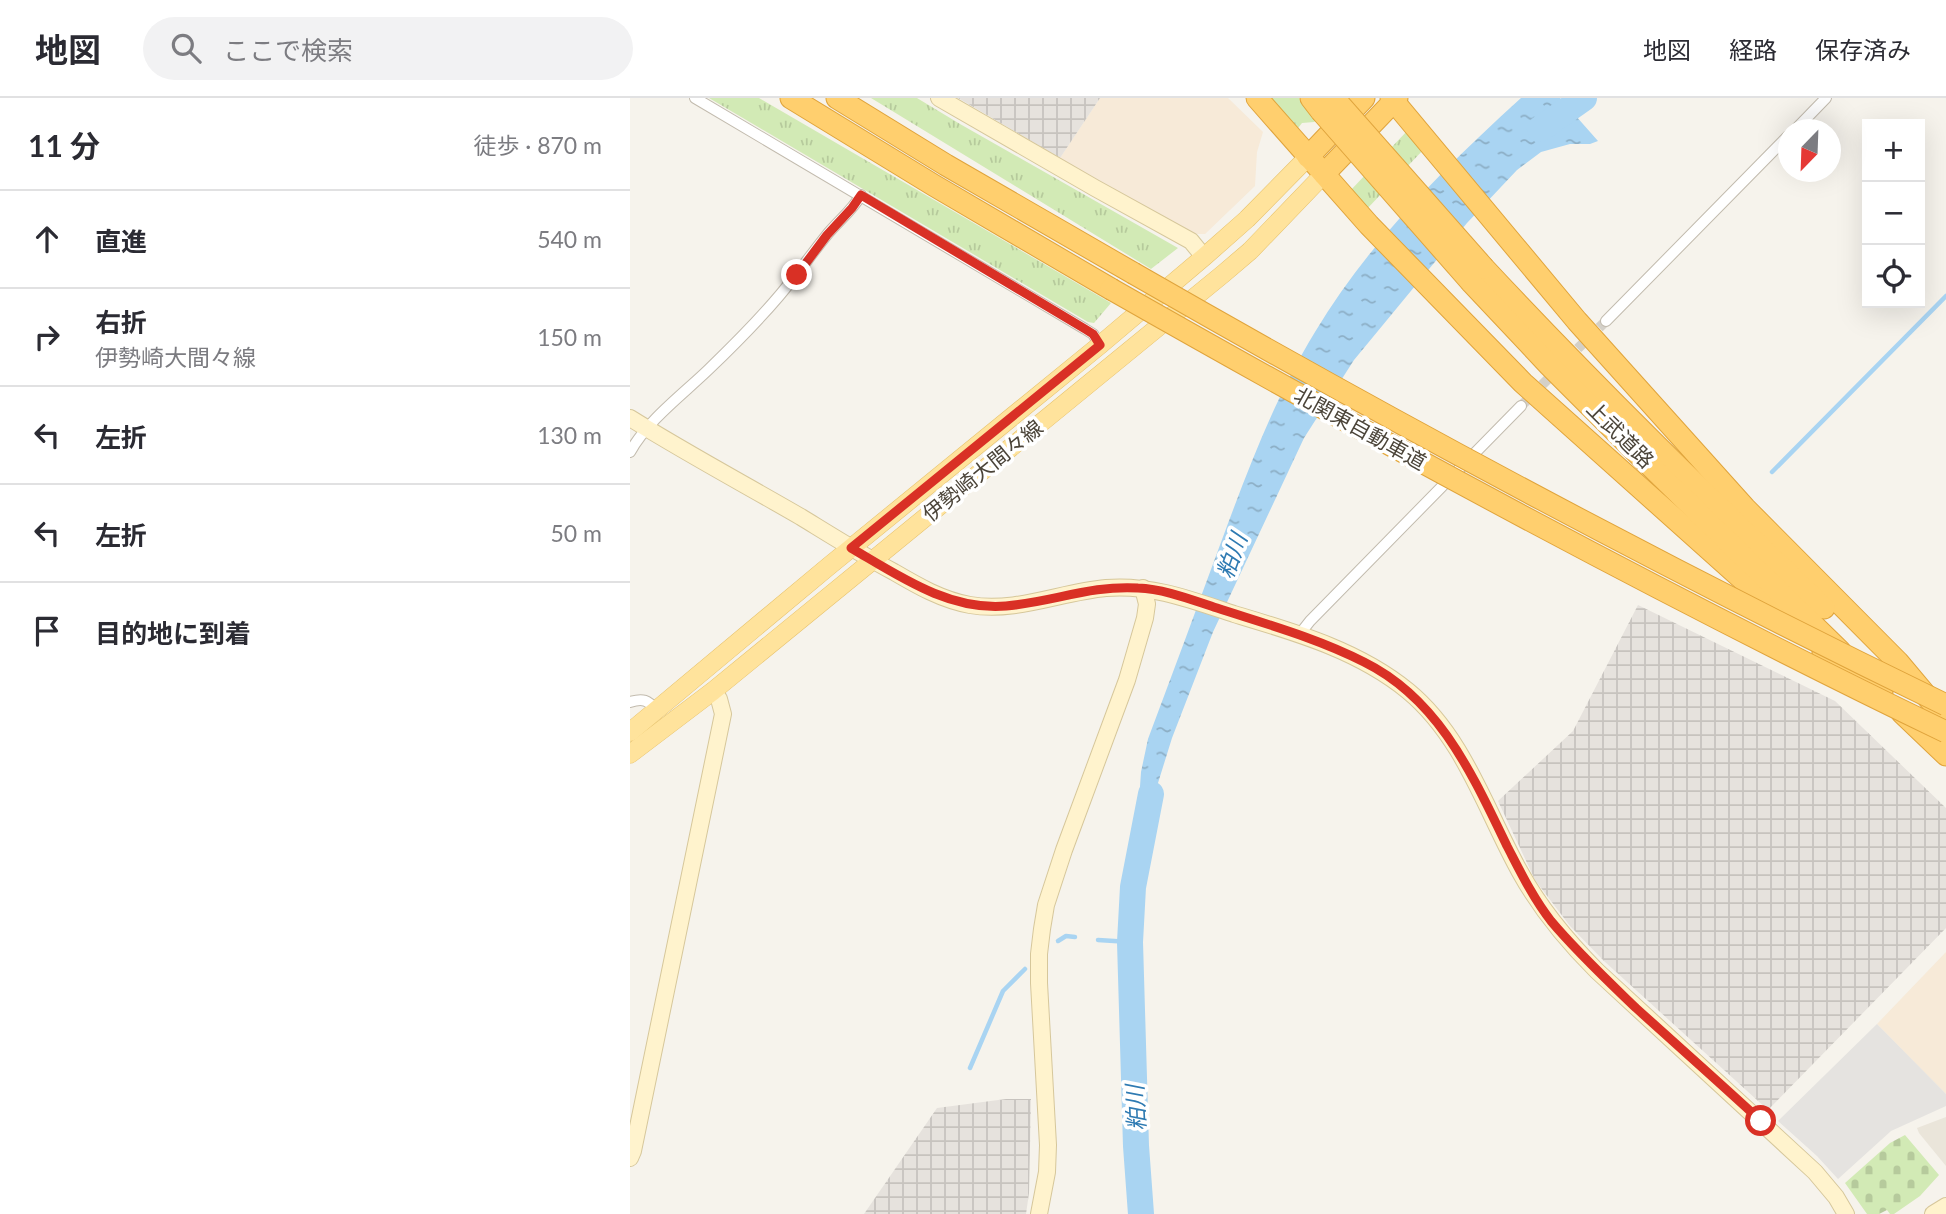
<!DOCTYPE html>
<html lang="ja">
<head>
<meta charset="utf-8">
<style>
  body { margin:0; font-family:Lato,"Noto Sans JP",sans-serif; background:#f2f2f3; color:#2b2b33 }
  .controls { position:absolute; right:21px; top:21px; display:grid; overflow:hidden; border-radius:0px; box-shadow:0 7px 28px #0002 }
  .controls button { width:63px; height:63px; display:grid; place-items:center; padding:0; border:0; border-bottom:2px solid #e1e1e2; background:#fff; color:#2b2b33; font:35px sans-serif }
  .compass { position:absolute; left:1148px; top:21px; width:63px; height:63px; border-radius:50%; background:#fff; box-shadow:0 7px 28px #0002; rotate:203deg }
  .stop { position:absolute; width:21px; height:21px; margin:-16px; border:5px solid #d93025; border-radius:50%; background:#fff }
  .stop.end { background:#d93025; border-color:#fff; box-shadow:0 2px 7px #0008 }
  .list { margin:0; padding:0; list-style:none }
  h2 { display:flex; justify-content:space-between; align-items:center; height:91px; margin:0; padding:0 28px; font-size:30px }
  h2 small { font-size:23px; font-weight:400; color:#7c7c81 }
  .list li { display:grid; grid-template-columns:46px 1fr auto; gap:21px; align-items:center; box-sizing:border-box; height:98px; padding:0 28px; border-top:2px solid #e1e1e2 }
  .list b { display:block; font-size:26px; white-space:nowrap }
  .list p { margin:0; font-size:23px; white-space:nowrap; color:#7c7c81 }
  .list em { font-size:23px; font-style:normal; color:#7c7c81 }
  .icon { flex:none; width:38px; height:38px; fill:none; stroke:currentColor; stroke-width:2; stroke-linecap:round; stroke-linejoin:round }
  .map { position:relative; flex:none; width:1316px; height:1116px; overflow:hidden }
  header { display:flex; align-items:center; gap:42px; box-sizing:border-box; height:98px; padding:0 35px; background:#fff; border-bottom:2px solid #e1e1e2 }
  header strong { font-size:33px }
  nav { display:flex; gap:38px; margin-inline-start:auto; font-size:24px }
  .search { width:490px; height:63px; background:#f2f2f3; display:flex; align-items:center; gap:18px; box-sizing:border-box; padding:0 24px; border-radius:38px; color:#7c7c81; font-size:26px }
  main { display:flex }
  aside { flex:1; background:#fff }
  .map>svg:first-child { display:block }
  .residential { fill:#eae5da }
  .commercial { fill:#f7ead8 }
  .industrial { fill:url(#industrial-grid) }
  .grass { fill:url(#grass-tufts) }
  .cemetery { fill:url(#cemetery-stones) }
  .parking { fill:#e5e3e0 }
  .water { fill:url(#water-ripples) }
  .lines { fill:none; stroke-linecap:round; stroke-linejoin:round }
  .stream { stroke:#a9d4f2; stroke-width:4.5 }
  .river { stroke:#a9d4f2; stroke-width:26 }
  .street-tunnel { stroke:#d4d0c8; stroke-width:10; stroke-dasharray:10 5; stroke-linecap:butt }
  .street-casing { stroke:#c2bbae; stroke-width:12 }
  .secondary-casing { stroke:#d6c79b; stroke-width:18 }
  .primary-casing { stroke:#e6c16a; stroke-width:19 }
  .highway-casing { stroke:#e0a43c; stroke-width:23 }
  .street { stroke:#fff; stroke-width:10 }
  .secondary { stroke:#fff3cd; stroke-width:16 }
  .primary { stroke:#ffe39c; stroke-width:18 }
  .highway { stroke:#ffcf6e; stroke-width:21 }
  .highway-bridge-casing { stroke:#e0a43c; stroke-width:23; stroke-linecap:butt }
  .highway-bridge { stroke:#ffcf6e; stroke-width:21 }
  .route { stroke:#d93025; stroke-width:9 }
  .labels { text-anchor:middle; stroke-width:7; stroke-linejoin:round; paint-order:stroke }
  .street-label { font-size:21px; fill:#4b4439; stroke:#fff }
  .water-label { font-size:23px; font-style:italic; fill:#2e7ab2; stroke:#fff }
</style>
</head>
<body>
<header>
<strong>地図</strong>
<div class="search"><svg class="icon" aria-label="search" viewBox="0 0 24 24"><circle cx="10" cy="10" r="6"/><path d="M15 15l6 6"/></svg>ここで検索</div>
<nav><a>地図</a><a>経路</a><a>保存済み</a></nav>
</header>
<main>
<aside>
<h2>11 分<small>徒歩 · 870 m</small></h2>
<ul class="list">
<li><svg class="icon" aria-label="ahead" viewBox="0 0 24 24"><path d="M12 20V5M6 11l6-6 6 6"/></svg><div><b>直進</b></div><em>540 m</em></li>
<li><svg class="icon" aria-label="right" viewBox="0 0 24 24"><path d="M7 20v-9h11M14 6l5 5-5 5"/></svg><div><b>右折</b><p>伊勢崎大間々線</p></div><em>150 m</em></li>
<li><svg class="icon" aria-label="left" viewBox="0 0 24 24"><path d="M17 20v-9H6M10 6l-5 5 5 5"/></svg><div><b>左折</b></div><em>130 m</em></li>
<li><svg class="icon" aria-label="left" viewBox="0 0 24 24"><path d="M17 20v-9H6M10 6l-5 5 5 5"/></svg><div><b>左折</b></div><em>50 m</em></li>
<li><svg class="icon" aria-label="arrive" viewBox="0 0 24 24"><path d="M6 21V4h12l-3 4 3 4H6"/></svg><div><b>目的地に到着</b></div></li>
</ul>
</aside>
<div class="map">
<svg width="1316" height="1116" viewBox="0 0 1316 1116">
  <defs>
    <pattern id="industrial-grid" width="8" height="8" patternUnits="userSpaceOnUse" patternTransform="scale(1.75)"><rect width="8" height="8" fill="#e6e2dd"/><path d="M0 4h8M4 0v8" fill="none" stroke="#c7c3be"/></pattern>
    <pattern id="grass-tufts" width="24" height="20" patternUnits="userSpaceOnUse" patternTransform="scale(1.75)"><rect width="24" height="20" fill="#d2eab5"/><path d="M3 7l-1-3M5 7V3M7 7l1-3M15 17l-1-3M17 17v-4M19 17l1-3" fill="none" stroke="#b6ca9c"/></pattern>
    <pattern id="cemetery-stones" width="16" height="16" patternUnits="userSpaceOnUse" patternTransform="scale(1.75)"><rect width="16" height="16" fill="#d2eab5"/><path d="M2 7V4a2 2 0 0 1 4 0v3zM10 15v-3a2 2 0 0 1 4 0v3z" fill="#b6ca9c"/></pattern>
    <pattern id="water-ripples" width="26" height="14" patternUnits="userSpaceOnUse" patternTransform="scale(1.75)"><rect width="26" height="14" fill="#a9d4f2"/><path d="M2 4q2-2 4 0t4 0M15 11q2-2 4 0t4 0" fill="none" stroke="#8caec5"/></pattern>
  </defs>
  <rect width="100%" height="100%" fill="#f6f3ec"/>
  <polygon class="residential" points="1316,1019 1316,1068 1289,1035 1287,1030"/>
  <g class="commercial">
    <polygon points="470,0 598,0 633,34 627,54 625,88 575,136 563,136 430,60"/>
    <polygon points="1316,854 1316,996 1247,926"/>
  </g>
  <g class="industrial">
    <polygon points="328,0 470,0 430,60"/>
    <polygon points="1008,507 1205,603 1316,710 1316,830 1138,1012 974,863 940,828 905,782 868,703 943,633"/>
    <polygon points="376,1001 401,1001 399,1095 396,1116 234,1116 307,1010"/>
  </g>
  <g class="grass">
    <polygon points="79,0 129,0 481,205 464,225 458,224"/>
    <polygon points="241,0 287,0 330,26 548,150 521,171"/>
    <polygon points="633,0 669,0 687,22 684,24 672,25 665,34"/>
    <polygon points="778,32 795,50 735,113 719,94"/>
  </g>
  <polygon class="cemetery" points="1275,1037 1309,1077 1290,1098 1264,1116 1260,1116 1257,1112 1249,1116 1237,1116 1215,1085 1260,1045"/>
  <polygon class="parking" points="1247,926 1316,996 1316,1008 1261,1033 1208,1081 1187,1058 1148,1023"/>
  <path class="water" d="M891,0H930L968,43L960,46H940L911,54L887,72L837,125L724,262L674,340L583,534L542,640L514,730L509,703L511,674L518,641C542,577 566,512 590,447C617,374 644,301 685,234C739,144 814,70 891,0Z"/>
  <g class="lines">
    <g class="stream">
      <polyline points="1142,374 1316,198"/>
      <polyline points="468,842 500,844"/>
      <polyline points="428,843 436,838 445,839"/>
      <polyline points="340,970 373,893 395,871"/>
    </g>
    <g class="river">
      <polyline points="910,31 954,0"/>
      <polyline points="511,1116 506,1048 500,844 503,789 521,696"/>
    </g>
    <g class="street-tunnel">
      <polyline points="937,261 976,223"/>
      <polyline points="891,308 926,273"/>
    </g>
    <g class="street-casing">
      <g id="street">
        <polyline points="65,0 455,231 463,236 470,247"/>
        <polyline points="1165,32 1196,0"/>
        <polyline points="976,223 1158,38"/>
        <path d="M0,354C18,322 52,297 78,272C103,248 127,224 149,198C166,178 180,158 196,138C207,124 222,113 231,97"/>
        <polyline points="669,537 680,523 891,308"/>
        <path d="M0,604C13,600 18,602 26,612"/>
      </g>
    </g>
    <g class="secondary-casing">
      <g id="secondary">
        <polyline points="309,0 465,90 561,143 574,159"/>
        <path d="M0,320C56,355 114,386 171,419C202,438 232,457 264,474C288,488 312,502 340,507C386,515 431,494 476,490C520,486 562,502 604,516C664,534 728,552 778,593C834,639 856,713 890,774C911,812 937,843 967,873L1185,1074L1206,1099L1216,1116"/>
        <polyline points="0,1060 3,1053 93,616 89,601 83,593"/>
        <polyline points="409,1116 417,1074 418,1047 409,885 409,856 412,831 416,807 434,752 497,582 515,520 517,506 513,490"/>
        <polyline points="1303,1116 1316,1108"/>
      </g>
    </g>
    <g class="primary-casing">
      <g id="primary">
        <polyline points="0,634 199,468 470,247 574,159 617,121 678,59"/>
        <polyline points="0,656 83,593 593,176 620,153 694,76"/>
      </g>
    </g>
    <g class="highway-casing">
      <g id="highway">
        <polyline points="161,0 305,88 481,191"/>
        <polyline points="207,0 316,67 503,175"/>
        <polyline points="627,0 739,127 893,285 1167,530"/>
        <polyline points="681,0 691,13"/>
        <polyline points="761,0 947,223 1115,410 1268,564 1316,621"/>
        <polyline points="678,59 734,0"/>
        <polyline points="694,76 767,0"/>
        <path d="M854,170C964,288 1078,399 1194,510"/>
        <polyline points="841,184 919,267 1002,350 1210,553"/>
        <polyline points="1193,554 1252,595"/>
        <polyline points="1272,615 1316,657"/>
      </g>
    </g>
    <use href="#street" class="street"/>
    <use href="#secondary" class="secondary"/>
    <use href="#primary" class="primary"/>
    <use href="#highway" class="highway"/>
    <g class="highway-bridge-casing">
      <g id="highway-bridge">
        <polyline points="704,0 854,170"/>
        <polyline points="691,13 841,184"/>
        <path d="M503,175C769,328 1040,473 1316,607"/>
        <path d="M481,191C755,347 1032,497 1316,634"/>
      </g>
    </g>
    <use href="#highway-bridge" class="highway-bridge"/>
  </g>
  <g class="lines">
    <path class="route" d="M167,177L197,137L222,110L231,97L455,231L463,236L470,247L221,450C269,478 319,513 376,508C422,504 461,487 508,490C535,491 562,502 587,510C636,526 687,540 734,564C809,601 842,676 877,748C890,773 903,800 921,823C947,854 977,882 1006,910C1048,948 1090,985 1131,1023"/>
  </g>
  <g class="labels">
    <g class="street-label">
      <text transform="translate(730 331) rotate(29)" y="7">北関東自動車道</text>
      <text transform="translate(990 337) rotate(45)" y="7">上武道路</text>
      <text transform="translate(353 373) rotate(-39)" y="7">伊勢崎大間々線</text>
    </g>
    <g class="water-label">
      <text transform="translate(602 458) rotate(-70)" y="8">粕川</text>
      <text transform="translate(506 1010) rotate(-93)" y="8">粕川</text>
    </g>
  </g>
</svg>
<div class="controls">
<button>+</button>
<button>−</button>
<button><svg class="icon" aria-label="locate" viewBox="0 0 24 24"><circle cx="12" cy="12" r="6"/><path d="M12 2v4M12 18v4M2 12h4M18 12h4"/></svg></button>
</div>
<svg class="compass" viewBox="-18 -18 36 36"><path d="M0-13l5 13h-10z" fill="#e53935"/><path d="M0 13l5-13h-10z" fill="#7c7c81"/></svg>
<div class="stop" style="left:1131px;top:1023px"></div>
<div class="stop end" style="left:167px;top:177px"></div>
</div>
</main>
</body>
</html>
